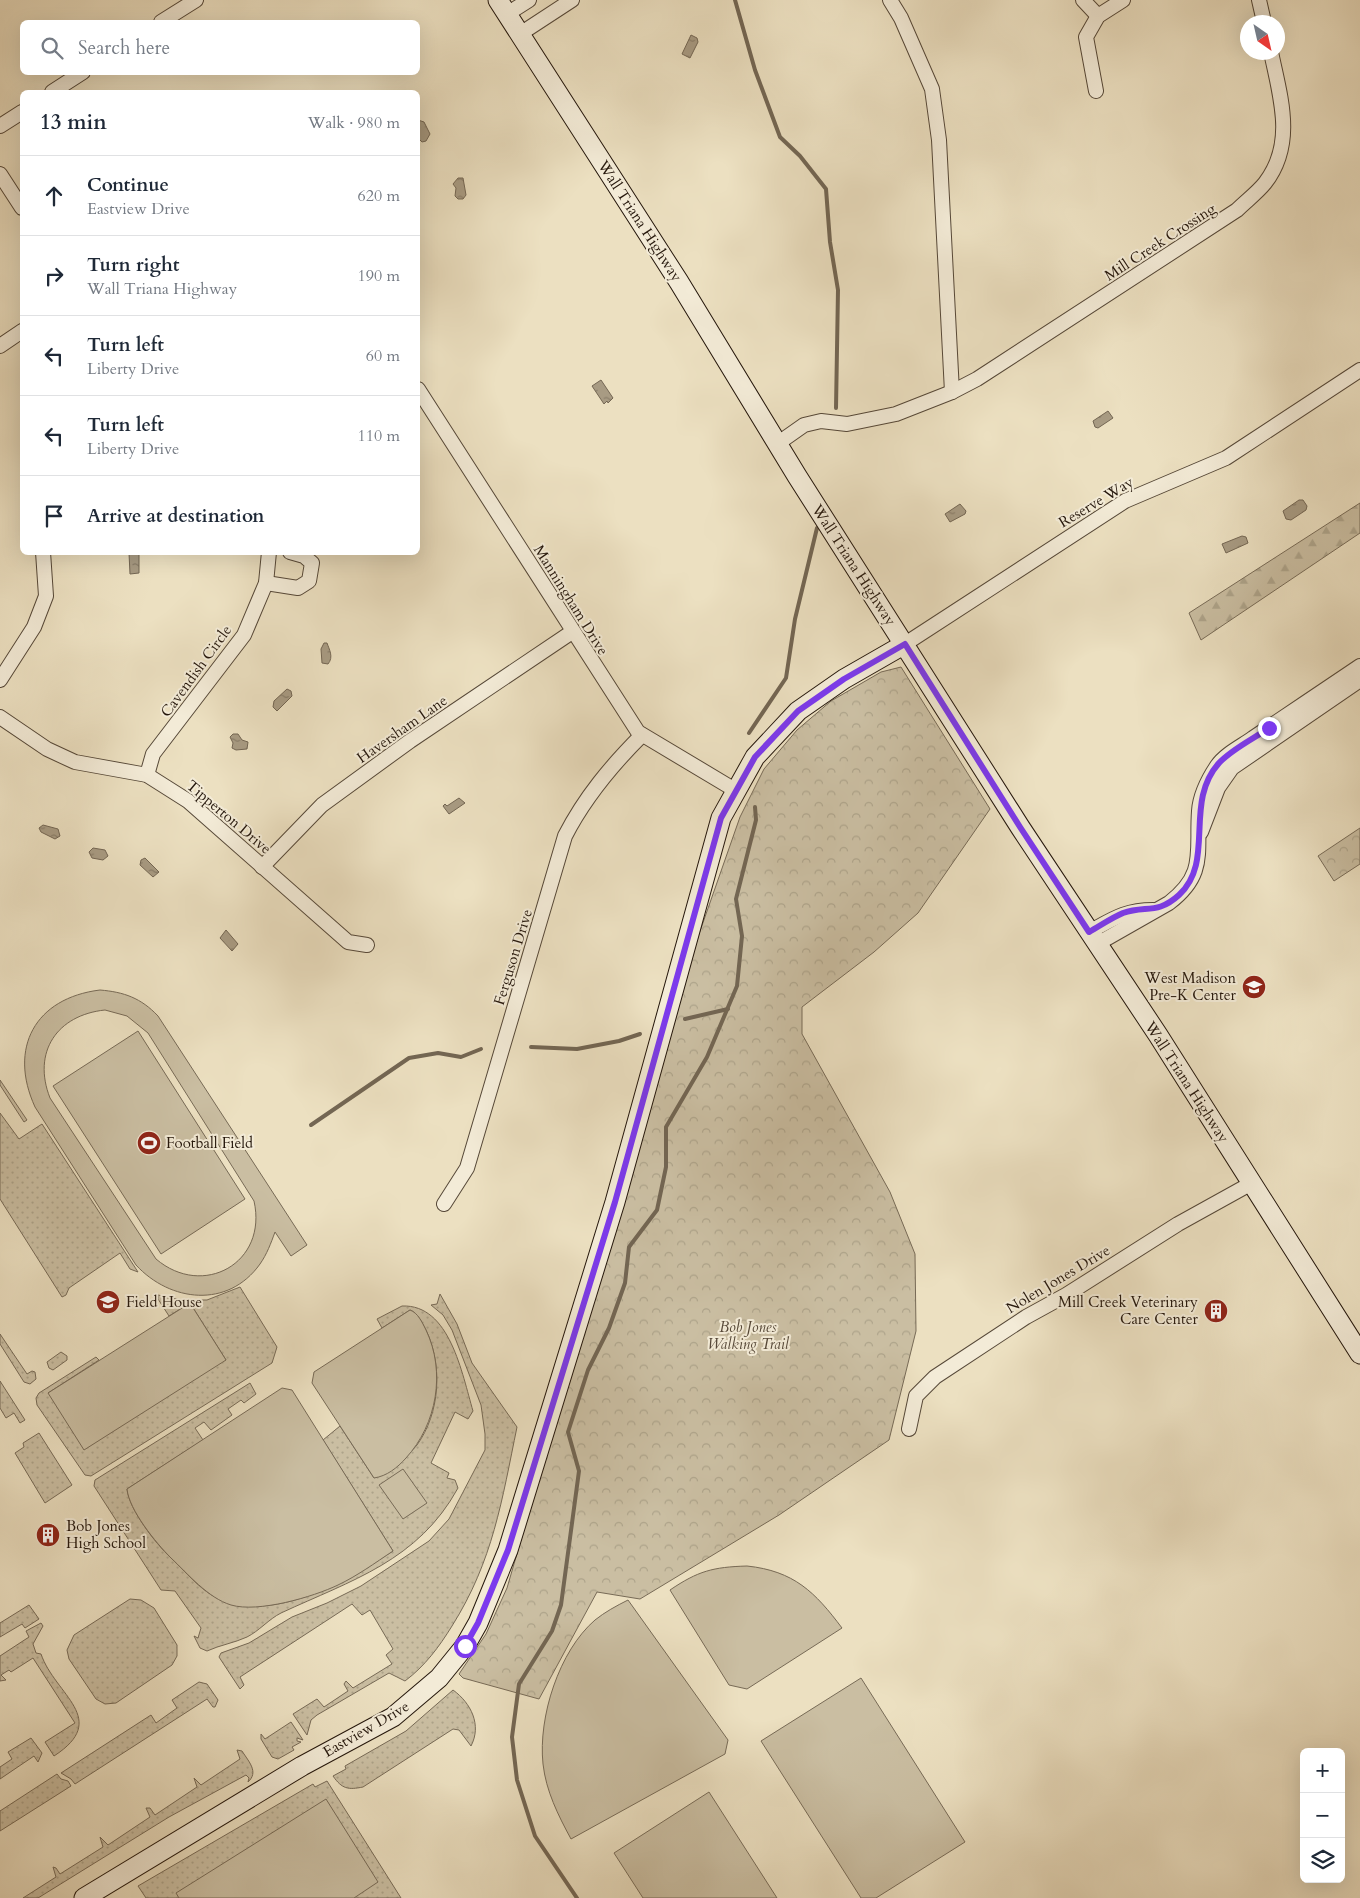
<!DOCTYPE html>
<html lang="en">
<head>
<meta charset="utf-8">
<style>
  body { margin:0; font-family:Cardo,serif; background:#f6f6f7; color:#1f2937 }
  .controls { position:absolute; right:15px; bottom:15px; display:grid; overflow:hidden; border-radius:8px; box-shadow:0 5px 20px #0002 }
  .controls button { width:45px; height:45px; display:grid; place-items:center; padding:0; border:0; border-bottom:1px solid #e0e1e3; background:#fff; color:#1f2937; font:25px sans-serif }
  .compass { position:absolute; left:1240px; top:15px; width:45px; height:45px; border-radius:50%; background:#fff; box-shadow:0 5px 20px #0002; rotate:146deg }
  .stop { position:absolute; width:15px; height:15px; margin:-11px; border:4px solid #7c3aed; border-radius:50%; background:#fff }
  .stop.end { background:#7c3aed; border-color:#fff; box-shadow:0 1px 5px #0008 }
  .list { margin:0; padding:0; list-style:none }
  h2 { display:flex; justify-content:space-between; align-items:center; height:65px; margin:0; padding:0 20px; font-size:21px }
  h2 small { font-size:16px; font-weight:400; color:#747a83 }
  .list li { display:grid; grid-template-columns:32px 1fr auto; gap:15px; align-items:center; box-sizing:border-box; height:80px; padding:0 20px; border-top:1px solid #e0e1e3 }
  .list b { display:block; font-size:19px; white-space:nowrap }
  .list p { margin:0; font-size:16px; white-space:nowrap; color:#747a83 }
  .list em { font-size:16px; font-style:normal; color:#747a83 }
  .icon { flex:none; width:28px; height:28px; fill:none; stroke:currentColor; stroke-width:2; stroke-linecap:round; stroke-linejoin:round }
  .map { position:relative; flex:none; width:1360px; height:1898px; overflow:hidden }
  .search { position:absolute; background:#fff; box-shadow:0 5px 20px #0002; left:20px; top:20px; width:400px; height:55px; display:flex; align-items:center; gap:12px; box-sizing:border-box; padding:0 18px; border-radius:8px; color:#747a83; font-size:19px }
  .panel { position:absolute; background:#fff; box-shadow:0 5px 20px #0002; left:20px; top:90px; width:400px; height:465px; border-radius:8px }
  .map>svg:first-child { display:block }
  .grass { fill:url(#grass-dots); stroke:#776a56 }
  .forest { fill:url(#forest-firs); stroke:#776a56 }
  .park { fill:url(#park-crowns); stroke:#776a56 }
  .pitch { fill:#cabea2; stroke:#776a56; fill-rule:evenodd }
  .water { fill:url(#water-ripples); stroke:#736653 }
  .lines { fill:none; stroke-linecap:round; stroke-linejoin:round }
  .stream { stroke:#736653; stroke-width:4 }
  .street-casing { stroke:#564838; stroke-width:16 }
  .secondary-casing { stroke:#24160b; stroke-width:21 }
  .street { stroke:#f3ebd7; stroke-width:14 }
  .secondary { stroke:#f3ebd7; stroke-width:19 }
  .route { stroke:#7c3aed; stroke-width:6 }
  .labels { text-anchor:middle; stroke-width:4; stroke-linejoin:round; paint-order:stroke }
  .street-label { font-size:15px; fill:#24160b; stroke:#f3ebd7 }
  .poi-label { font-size:15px; fill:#24160b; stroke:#f3ebd7; text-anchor:start }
  .park-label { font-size:15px; font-style:italic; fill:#564838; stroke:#f3ebd7 }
</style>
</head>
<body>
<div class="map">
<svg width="1360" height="1898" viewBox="0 0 1360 1898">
  <defs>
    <pattern id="grass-dots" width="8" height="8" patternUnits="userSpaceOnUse" patternTransform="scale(1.25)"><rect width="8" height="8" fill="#cabea2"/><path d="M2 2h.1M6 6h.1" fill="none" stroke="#ada38a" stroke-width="1.8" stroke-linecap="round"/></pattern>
    <pattern id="forest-firs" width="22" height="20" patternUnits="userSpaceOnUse" patternTransform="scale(1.25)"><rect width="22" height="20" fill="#cabea2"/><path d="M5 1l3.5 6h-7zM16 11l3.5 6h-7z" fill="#ada38a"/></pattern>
    <pattern id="park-crowns" width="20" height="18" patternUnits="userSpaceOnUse" patternTransform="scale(1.25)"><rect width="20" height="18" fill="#cabea2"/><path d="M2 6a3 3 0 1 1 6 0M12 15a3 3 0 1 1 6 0" fill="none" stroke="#ada38a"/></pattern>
    <pattern id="water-ripples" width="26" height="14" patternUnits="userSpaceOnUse" patternTransform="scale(1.25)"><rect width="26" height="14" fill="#a89b83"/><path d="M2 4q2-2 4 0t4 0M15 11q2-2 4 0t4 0" fill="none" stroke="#897d69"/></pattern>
  </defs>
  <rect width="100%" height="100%" fill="#ece0c1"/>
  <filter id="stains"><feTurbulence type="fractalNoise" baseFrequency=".004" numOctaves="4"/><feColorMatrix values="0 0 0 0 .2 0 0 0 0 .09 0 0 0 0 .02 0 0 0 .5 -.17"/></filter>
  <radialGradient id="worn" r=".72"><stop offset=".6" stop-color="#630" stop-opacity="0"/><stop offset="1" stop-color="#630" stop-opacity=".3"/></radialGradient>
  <g class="grass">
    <polygon points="0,1113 19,1139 42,1124 138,1272 130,1269 120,1253 69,1288 66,1295 62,1297 0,1199"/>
    <polygon points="240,1287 277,1347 272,1363 91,1476 85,1475 37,1405 36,1398 39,1393 96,1357 99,1360 48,1393 226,1360 190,1303 169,1316 158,1299 158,1295 182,1300 207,1300"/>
    <path d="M440,1294L457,1324L472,1363L517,1427C502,1500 493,1561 452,1626C439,1647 425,1666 405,1681L389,1673L317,1715L311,1720L307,1735L293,1714L317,1699L324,1707L348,1691L344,1684L346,1681L353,1688L392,1664L386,1655L393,1649L370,1610L362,1615L352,1604L240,1677L244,1685L240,1689L219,1657L221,1653L249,1643L292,1617L327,1603L361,1586L429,1541L449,1519L485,1450V1434L481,1405L452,1330L443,1315L431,1305L437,1304Z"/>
    <path d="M402,1306C450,1304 462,1374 473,1411L468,1419L455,1412L431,1463L449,1473L447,1478L455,1480L458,1488C418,1561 352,1580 281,1613C269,1619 259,1631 247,1637C234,1643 220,1645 207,1651L200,1648L194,1636L198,1638L201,1628L175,1591L161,1590L94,1486L95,1480L250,1383L256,1394L244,1403L241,1400L228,1409L232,1415L211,1430L204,1422L195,1428L203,1440L127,1489C129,1509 155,1543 171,1558C185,1571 200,1590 217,1598C274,1624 346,1581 393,1551L323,1440L340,1426L374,1478C387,1468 407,1458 417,1445C440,1413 443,1366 426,1330C422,1323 418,1313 410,1310L382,1328L377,1319Z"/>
    <polygon points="0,1334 27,1374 32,1371 35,1372 36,1379 30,1384 24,1382 0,1344"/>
    <polygon points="61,1352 67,1356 67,1360 53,1370 49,1368 47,1362"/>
    <polygon points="0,1381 25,1420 20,1423 14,1413 6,1418 0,1408"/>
    <polygon points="39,1433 72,1485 45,1503 15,1453 24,1447 23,1443"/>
    <polygon points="130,1599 141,1600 154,1608 177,1645 177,1656 172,1665 116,1703 105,1704 96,1699 69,1659 67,1650 74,1635"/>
    <polygon points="29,1605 39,1619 25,1628 22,1624 0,1637 0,1623"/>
    <path d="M41,1623L43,1626L33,1644L36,1653L41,1654C55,1695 111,1719 54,1756L45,1742L75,1723L33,1658L11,1672L9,1670L1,1675L6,1680L0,1681V1656L29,1637L26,1631Z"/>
    <polygon points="199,1682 207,1684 218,1700 215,1707 213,1707 207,1699 75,1784 71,1779 61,1773 151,1715 156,1723 177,1708 172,1700"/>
    <path d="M453,1690C471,1703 482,1725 471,1746L459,1730L453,1729L363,1787C348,1790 342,1789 333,1776L346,1769L345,1766L406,1731Z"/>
    <polygon points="291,1722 303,1740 297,1738 297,1741 301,1742 292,1747 294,1750 278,1759 272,1757 261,1739 261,1734 265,1739"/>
    <polygon points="31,1738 42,1753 38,1762 34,1756 0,1779 0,1767 12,1759 8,1752"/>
    <path d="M237,1750L242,1751C249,1762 259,1772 248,1782L249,1778L246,1775L169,1817L38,1898H23L56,1877L53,1867L56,1868L60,1874L103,1847L100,1837L108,1845L150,1817L146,1808H150L155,1815L197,1787L194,1778L201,1785L240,1759Z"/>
    <polygon points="57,1774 61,1779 68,1781 71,1786 0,1831 0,1811"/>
    <polygon points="327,1781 401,1898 146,1898 138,1886 313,1784 315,1787"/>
  </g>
  <polygon class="forest" points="1360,503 1360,533 1201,640 1189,613"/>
  <g class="park">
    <polygon points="901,667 990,809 918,913 874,952 802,1007 802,1034 890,1192 915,1254 916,1331 889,1440 779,1515 640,1599 597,1592 539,1699 463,1678 459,1674 486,1634 507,1588 661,1059 699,934 740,817 764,769 797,730 831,701 881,672"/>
    <polygon points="1360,828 1360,864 1334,881 1318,856"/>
  </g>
  <g class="pitch">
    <path d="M100,990C124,992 141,998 158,1016L307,1245L291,1256L275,1232C271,1243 267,1254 260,1264C228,1309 170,1302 136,1265L35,1107C8,1048 35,998 100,990ZM105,1010L127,1016L148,1033L254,1201C268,1263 203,1299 156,1259L50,1098C32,1052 57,1015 105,1010Z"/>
    <polygon points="138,1031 245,1199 161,1254 53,1086"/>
    <polygon points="0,1080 27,1120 24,1122 0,1085"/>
    <polygon points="190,1303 226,1360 84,1450 48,1393"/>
    <path d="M410,1310C418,1313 422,1322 426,1330C446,1372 437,1424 406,1458C397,1468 387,1476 374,1478L312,1383L314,1372Z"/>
    <path d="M282,1388L292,1390L393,1551C375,1563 357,1576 338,1585C313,1597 258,1613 231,1605C208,1598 188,1574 171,1558C156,1543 129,1510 127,1489Z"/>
    <polygon points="403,1469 427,1503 403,1519 379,1485"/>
    <path d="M747,1566C794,1571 815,1592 842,1628L747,1689L729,1685L670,1590C698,1571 713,1567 747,1566Z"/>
    <path d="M628,1600L728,1740L725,1754L571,1839C558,1815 546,1791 543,1764C538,1717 559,1651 595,1620C605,1612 616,1606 628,1600Z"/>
    <polygon points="861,1678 965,1842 876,1898 861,1898 761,1741"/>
    <polygon points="709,1792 777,1898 643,1898 614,1853"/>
    <polygon points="326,1799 378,1882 354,1898 179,1898 176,1893"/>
  </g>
  <g class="water">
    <polygon points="691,35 697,38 698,42 690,58 682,54"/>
    <polygon points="418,120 424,122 430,134 426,141 422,142 418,138"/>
    <polygon points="458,178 463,178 466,195 463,199 458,199 455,196 456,188 453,184"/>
    <polygon points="601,380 613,398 608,403 607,401 604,404 592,386"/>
    <polygon points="1108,411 1113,418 1098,428 1095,427 1093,421"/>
    <polygon points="1299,500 1303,500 1307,506 1306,510 1291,520 1286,519 1283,511"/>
    <polygon points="960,504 966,511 965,514 950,522 945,514"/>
    <polygon points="1242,536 1246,537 1248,543 1226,553 1222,544"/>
    <polygon points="129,553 139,553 139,573 130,574"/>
    <path d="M324,643H327C329,649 334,657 328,664L322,663L321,649Z"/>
    <polygon points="287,689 291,691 292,696 277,711 273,707 274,701"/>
    <polygon points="233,734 238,734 242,740 248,742 247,749 236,750 232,748 233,743 230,737"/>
    <polygon points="459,798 465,803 449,814 443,806 445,804 447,806"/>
    <polygon points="43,825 58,829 60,836 55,839 41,832 39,828"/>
    <polygon points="93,848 105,850 108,856 103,860 92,858 89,852"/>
    <polygon points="145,858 159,872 153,877 140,865 141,860"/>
    <polygon points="226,930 238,944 232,951 220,938"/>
  </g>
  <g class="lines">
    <g class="stream">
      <polyline points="735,0 755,70 780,137 800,156 826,189 830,242 838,290 836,408"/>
      <polyline points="749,733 786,678 795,619 817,528"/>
      <polyline points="685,1019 728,1009"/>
      <polyline points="531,1047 577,1049 619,1041 640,1034"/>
      <polyline points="311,1125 409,1058 438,1053 461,1057 481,1049"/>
      <polyline points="577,1898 535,1836 517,1780 512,1737 519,1684 552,1631 561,1605 579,1471 568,1432 588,1370 609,1328 625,1283 629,1247 657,1210 666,1167 666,1127 707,1057 737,986 742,936 736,899 756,820 755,807"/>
    </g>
    <g class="street-casing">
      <g id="street">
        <polyline points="890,0 901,18 932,89 939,140 952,392"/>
        <polyline points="1083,0 1098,16"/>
        <polyline points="1259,0 1264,22"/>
        <polyline points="507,14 529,0"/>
        <polyline points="161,22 196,0"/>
        <polyline points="520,34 572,0"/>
        <polyline points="1096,91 1086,37 1098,16 1123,0"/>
        <polyline points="52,92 83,72"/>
        <polyline points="0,126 22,112"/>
        <polyline points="0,174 22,208"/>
        <polyline points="0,346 22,331"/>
        <polyline points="418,389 638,732 735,790"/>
        <path d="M777,444L804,425L821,421L847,424L896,414L952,392L977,379L1237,210C1246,201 1257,193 1265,183C1296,143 1280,96 1271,52"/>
        <polyline points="266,583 298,588 309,581 312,563 304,556 290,552"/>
        <polyline points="905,644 1125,501 1226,458 1360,370"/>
        <polyline points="0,680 34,627 46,596 43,552"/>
        <polyline points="0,717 47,749 75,762 147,775 188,801 348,942 367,945"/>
        <polyline points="147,775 153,754 244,635 266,583 269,552"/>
        <polyline points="1201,832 1218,788 1232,768 1360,680"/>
        <polyline points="262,867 322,805 410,741 572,632"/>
        <path d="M1089,932C1113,919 1125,910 1153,910"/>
        <path d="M1097,944L1169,903C1207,874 1196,852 1199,811C1200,796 1209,778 1217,766C1225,754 1242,746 1253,738C1289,714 1324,690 1360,666"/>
        <path d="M444,1204L467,1168L565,836C585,797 611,766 642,735"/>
        <polyline points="909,1429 916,1396 935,1377 1026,1317 1066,1295 1178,1224 1252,1183"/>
      </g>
    </g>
    <g class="secondary-casing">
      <g id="secondary">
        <polyline points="498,0 679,282 797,476 1020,827 1158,1035 1360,1354"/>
        <polyline points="84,1898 302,1766 393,1717 439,1678 465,1646 478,1623 508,1550 615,1202 721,818 755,757 798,711 844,679 905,644"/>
      </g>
    </g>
    <use href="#street" class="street"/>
    <use href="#secondary" class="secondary"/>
  </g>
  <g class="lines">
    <path class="route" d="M465,1646L478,1623L508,1550L615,1202L721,818L755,757L798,711L844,679L905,644L1020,827L1089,932C1100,926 1111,918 1123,913C1146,905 1157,915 1179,895C1216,861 1183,803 1219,763C1232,749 1253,739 1269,728"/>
  </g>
  <defs>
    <g id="school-disc" transform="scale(1.25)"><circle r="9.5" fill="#8f2418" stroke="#f3ebd7"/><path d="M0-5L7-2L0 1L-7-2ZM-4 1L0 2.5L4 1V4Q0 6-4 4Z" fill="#fff"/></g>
    <g id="stadium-disc" transform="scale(1.25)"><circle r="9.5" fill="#8f2418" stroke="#f3ebd7"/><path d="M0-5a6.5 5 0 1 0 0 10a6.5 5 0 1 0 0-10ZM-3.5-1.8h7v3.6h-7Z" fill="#fff"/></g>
    <g id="building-disc" transform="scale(1.25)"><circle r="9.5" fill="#8f2418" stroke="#f3ebd7"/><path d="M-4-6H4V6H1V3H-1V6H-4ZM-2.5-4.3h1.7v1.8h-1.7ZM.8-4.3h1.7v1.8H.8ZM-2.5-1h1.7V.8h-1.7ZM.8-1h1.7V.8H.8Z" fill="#fff"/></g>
  </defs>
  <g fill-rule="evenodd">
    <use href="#school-disc" x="1254" y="987"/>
    <use href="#stadium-disc" x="149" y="1143"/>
    <use href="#school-disc" x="108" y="1302"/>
    <use href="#building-disc" x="1216" y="1311"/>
    <use href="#building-disc" x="48" y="1535"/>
  </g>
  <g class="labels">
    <g class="street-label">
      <text transform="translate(640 221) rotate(57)" y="5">Wall Triana Highway</text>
      <text transform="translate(1160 242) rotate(-33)" y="5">Mill Creek Crossing</text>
      <text transform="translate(1096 502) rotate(-31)" y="5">Reserve Way</text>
      <text transform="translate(854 565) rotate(57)" y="5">Wall Triana Highway</text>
      <text transform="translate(571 600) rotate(58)" y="5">Manningham Drive</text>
      <text transform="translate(196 671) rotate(-54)" y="5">Cavendish Circle</text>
      <text transform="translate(402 729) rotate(-35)" y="5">Haversham Lane</text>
      <text transform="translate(229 817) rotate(40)" y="5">Tipperton Drive</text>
      <text transform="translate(513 957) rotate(-73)" y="5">Ferguson Drive</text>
      <text transform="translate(1187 1082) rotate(57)" y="5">Wall Triana Highway</text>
      <text transform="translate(1058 1279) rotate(-31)" y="5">Nolen Jones Drive</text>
      <text transform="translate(366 1729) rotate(-30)" y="5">Eastview Drive</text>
    </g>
    <g class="poi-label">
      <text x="1236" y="983" text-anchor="end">West Madison<tspan x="1236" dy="17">Pre-K Center</tspan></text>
      <text x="166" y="1148">Football Field</text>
      <text x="126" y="1307">Field House</text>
      <text x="1198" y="1307" text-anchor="end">Mill Creek Veterinary<tspan x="1198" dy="17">Care Center</tspan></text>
      <text x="66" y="1531">Bob Jones<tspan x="66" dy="17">High School</tspan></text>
    </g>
    <g class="park-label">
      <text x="748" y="1332">Bob Jones<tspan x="748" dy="17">Walking Trail</tspan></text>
    </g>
  </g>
  <rect width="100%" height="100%" filter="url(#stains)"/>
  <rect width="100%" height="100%" fill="url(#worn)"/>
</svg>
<div class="controls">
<button>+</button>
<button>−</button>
<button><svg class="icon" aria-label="layers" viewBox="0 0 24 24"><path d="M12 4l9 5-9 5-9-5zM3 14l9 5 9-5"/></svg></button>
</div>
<svg class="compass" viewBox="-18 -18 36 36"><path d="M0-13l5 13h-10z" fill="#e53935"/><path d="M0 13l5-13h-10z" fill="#747a83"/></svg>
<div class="stop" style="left:465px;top:1646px"></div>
<div class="stop end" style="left:1269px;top:728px"></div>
<div class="search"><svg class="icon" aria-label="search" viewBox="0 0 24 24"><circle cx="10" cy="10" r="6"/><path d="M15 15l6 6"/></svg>Search here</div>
<section class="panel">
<h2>13 min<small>Walk · 980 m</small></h2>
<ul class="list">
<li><svg class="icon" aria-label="ahead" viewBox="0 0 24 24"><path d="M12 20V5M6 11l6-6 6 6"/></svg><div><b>Continue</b><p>Eastview Drive</p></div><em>620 m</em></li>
<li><svg class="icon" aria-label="right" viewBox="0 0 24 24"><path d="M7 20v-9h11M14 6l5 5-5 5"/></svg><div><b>Turn right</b><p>Wall Triana Highway</p></div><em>190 m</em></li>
<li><svg class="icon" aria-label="left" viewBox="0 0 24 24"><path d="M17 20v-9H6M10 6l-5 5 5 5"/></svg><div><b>Turn left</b><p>Liberty Drive</p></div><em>60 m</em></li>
<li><svg class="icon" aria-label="left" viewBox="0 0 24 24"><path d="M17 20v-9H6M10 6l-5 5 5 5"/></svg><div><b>Turn left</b><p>Liberty Drive</p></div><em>110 m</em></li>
<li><svg class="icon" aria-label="arrive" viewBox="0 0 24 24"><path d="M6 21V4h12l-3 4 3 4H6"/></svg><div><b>Arrive at destination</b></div></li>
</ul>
</section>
</div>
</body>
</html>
